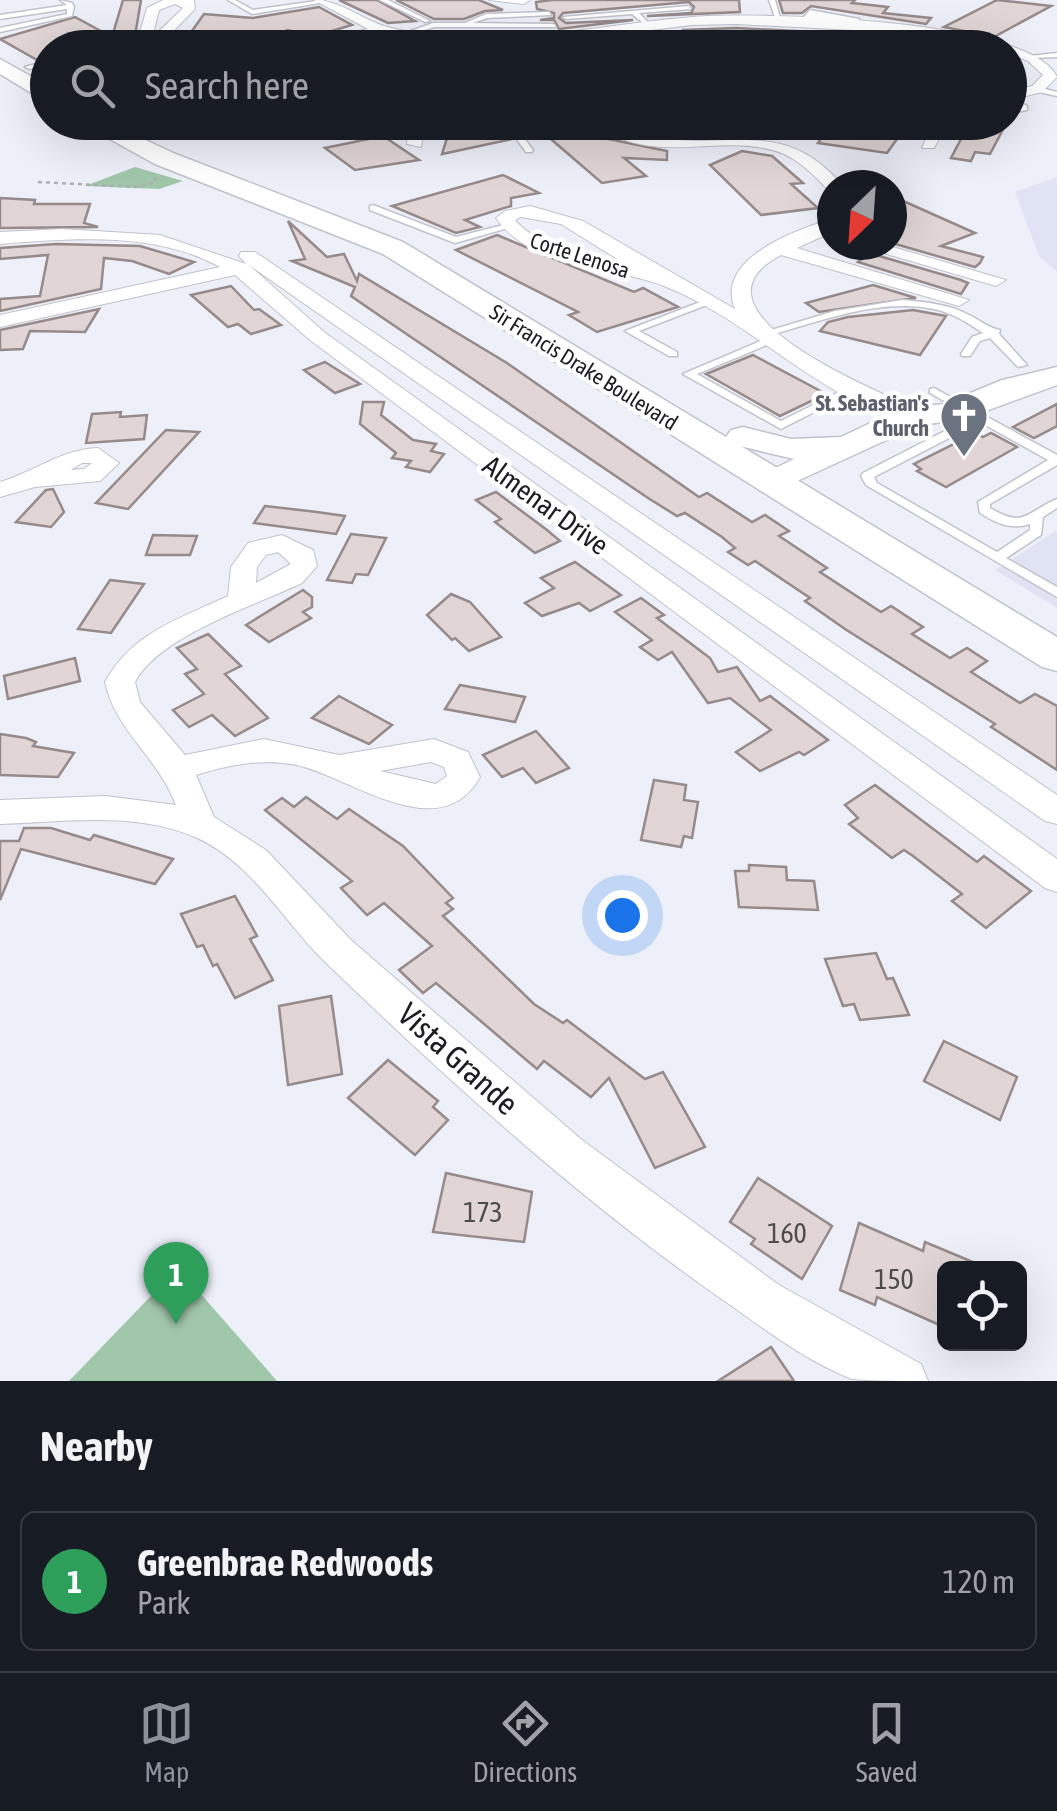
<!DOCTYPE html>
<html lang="en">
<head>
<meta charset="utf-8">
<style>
  body { margin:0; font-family:"Asap Condensed",sans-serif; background:#242831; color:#f1f3f6 }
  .controls { position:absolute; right:30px; bottom:30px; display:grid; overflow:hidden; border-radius:15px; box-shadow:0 10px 40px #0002 }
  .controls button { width:90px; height:90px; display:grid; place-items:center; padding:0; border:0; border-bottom:2px solid #363941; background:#171b24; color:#f1f3f6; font:50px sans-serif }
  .compass { position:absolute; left:817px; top:170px; width:90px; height:90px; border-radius:50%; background:#171b24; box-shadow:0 10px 40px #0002; rotate:205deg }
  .you { position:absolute; left:622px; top:915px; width:35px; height:35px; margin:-25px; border:8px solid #fff; border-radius:50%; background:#1a73e8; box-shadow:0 0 0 15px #1a73e833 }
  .badge { display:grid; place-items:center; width:65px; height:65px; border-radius:50%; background:#8c9099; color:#fff; font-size:32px; font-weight:700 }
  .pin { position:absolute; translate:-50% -82px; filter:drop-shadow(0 2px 5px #0008) }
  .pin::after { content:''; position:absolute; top:52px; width:35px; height:30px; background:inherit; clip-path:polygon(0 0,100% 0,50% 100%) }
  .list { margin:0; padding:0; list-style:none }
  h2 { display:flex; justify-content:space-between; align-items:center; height:130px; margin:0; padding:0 40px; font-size:42px }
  h2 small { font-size:32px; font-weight:400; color:#9ea1a6 }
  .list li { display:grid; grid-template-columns:65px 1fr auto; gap:30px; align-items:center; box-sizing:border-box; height:140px; margin:0 20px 20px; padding:0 20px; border:2px solid #363941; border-radius:15px }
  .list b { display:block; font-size:38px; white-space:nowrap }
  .list p { margin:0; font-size:32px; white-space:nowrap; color:#9ea1a6 }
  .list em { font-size:32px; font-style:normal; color:#9ea1a6 }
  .icon { flex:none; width:55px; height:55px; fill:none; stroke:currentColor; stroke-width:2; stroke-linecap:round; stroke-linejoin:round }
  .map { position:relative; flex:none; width:1057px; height:1381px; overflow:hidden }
  .search { position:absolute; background:#171b24; box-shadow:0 10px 40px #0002; left:30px; right:30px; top:30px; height:110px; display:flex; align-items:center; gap:25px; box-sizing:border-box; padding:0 35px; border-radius:55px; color:#9ea1a6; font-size:38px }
  .sheet { height:290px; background:#171b24 }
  nav { display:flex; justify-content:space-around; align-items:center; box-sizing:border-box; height:140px; border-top:2px solid #363941; background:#171b24; font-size:28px; color:#9ea1a6 }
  nav a { display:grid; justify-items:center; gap:5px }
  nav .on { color:#8c9099 }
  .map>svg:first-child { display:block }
  .built { fill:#e0e3f4 }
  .green { fill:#a1c7aa }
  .building { fill:#e1d5d5; stroke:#968a8a; stroke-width:2.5 }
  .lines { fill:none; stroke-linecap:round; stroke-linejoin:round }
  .service-casing { stroke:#c0c2cc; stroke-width:3 }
  .minor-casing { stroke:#c0c2cc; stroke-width:2 }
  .secondary-casing { stroke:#c0c2cc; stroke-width:3 }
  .primary-casing { stroke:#c0c2cc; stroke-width:3 }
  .path { stroke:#adafb7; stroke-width:2.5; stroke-dasharray:4 4; stroke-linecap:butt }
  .service { fill:#fff; fill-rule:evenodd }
  .minor { fill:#fff; fill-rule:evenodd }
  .secondary { fill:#fff; fill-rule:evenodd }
  .primary { fill:#fff; fill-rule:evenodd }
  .labels { text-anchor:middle; stroke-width:9; stroke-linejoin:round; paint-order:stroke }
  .far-street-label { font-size:22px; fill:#1d1d21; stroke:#fff }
  .far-worship-label { font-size:22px; font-weight:bold; fill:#5b616d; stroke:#fff; text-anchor:end }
  .street-label { font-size:28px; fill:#1d1d21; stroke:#fff }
  .near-number-label { font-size:28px; fill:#4e4b4e }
  .near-street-label { font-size:32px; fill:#1d1d21; stroke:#fff }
</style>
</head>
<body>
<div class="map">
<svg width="1057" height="1381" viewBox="0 0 1057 1381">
  <rect width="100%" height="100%" fill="#edeff9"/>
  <g class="built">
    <polygon points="1057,177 1057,272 1039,256 1015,192"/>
    <polygon points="1057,530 1057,608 995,570"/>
  </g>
  <g class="green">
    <polygon points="135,167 183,181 159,189 85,186"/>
    <polygon points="178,1268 277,1381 69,1381"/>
  </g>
  <g class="building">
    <polygon points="123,0 141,0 134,42 111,48 112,38 48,48 48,58 37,60 0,39 75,17 112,37"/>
    <polygon points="339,0 377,0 415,21 388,23"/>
    <polygon points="396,0 479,0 503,10 485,11 464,19 434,19"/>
    <polygon points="552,0 739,0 740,12 647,16 691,13 694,7 689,2 563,13 559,18 566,23 633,20 559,29 554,20 540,20 554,18 554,13 537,9 536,2"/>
    <polygon points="779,0 855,0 852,3 888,7 883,13 931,18 926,24 811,6 802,13 783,13"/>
    <polygon points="997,0 1051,6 994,37 944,27"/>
    <polygon points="319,7 352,25 315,36 287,30 274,39 228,35 182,45 204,14 253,18"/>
    <polygon points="736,28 892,36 914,39 907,48 802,48 763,42 762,48 661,48 683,30"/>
    <polygon points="452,122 506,130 512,139 442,154"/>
    <polygon points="832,122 904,122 901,127 905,128 887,153 818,143"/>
    <polygon points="970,122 1007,122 990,154 975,152 971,161 951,158"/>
    <polygon points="538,128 595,130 594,136 667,151 667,160 624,158 646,176 602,183"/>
    <polygon points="383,136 419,160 355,170 325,148"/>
    <polygon points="742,151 772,156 803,183 791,184 818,208 761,215 710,165"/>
    <polygon points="503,175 539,193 511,198 511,206 465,220 480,227 456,233 392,206"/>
    <polygon points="892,196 975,233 941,246 983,257 980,263 975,267 892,243"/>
    <polygon points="0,198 35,200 34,204 90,204 84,223 98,227 0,228"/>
    <polygon points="288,221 327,257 344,254 357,281 359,274 507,363 699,497 707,493 752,522 765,515 789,531 779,536 827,568 820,572 881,612 891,606 923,627 912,634 950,658 967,648 987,661 971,672 1020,703 1035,694 1057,706 1057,770 991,727 995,724 845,629 805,601 810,598 755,561 748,565 728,552 735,548 722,537 685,513 677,516 648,498 380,316 351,296 355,287 292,261 305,259"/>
    <polygon points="497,235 634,292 643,288 678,307 597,332 569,315 578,312 456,250"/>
    <polygon points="56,244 140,246 194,262 169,274 132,261 104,258 101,289 0,311 0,299 40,296 48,255 0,259 0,248"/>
    <polygon points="869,253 961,280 968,283 961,294 858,262"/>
    <polygon points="873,285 916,298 819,312 806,303"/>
    <polygon points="231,286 254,310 259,309 281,325 251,334 238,324 228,327 191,295"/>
    <polygon points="99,309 85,332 30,331 23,349 0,350 0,330"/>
    <polygon points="913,310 946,316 920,355 820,331 828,322 848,317"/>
    <polygon points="753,355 826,394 780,416 706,374"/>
    <polygon points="325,362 360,384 335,393 304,370"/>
    <polygon points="363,402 384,402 381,415 413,440 436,444 431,451 444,454 430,472 406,467 411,461 392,458 396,453 360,424"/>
    <polygon points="1057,404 1057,426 1034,438 1013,427"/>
    <polygon points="121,412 120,417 147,415 144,439 86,443 92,414"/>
    <polygon points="166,430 199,432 128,509 96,503"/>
    <polygon points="976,433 983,437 991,433 1017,447 946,487 917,471 921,469 914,464"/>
    <polygon points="53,489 64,512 51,527 16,522 46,490"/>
    <polygon points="496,492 547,530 560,541 535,553 495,522 501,519 476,500"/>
    <polygon points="265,506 317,512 345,516 336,534 254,523"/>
    <polygon points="351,534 386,538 368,575 356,574 352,583 327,580"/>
    <polygon points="153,535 197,536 190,555 146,555"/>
    <polygon points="575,562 621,595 590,611 579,603 542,616 525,603 554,588 541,578"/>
    <polygon points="110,580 144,584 111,633 78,629"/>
    <polygon points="303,590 312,597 312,607 303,612 311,618 269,642 246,625"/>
    <polygon points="451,594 470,602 501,637 469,651 455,638 452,640 427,615"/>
    <polygon points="641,598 664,615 657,618 710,658 718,672 737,667 760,701 770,696 828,740 804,755 799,752 760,771 736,752 771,730 730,698 708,703 672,652 658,660 640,647 652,640 615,612"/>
    <polygon points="208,634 241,666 225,674 268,718 235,736 212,715 189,727 173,710 204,694 185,674 197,669 177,648"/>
    <polygon points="75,658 80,681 8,699 4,676"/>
    <polygon points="460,685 525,697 515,722 445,709"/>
    <polygon points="339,696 392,725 369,744 312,718"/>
    <polygon points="536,731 569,768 536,783 523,768 502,777 483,755"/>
    <polygon points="0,734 26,738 36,742 33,746 74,753 58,777 0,775"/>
    <polygon points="654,780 686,785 684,800 698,802 692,838 684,836 681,847 641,840"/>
    <polygon points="875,785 977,862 984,856 1031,891 986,928 952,901 962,894 913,856 904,850 892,858 849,824 858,818 845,805"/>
    <polygon points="306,797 337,819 349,809 403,846 453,898 446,903 453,909 443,916 534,1004 563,1023 567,1020 645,1079 663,1072 705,1147 655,1168 609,1078 591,1097 544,1061 537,1069 436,983 423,993 399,970 432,946 384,903 367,915 341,888 352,881 265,810 282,798 294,807"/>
    <polygon points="24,828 51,828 90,840 94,835 173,859 155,884 21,849 0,900 0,841 19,841"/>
    <polygon points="749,865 786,867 787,880 814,881 818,910 739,907 735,871 749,871"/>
    <polygon points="235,896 257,936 250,939 273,980 235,998 217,964 213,966 203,945 197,947 181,914"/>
    <polygon points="876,953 887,979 893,978 909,1015 860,1020 854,1004 843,1006 825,959"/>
    <polygon points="331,996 342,1074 288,1085 279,1006"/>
    <polygon points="944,1041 1017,1077 1000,1120 924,1081"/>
    <polygon points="388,1060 438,1101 433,1107 448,1120 415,1155 348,1098"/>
    <polygon points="446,1173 532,1192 524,1242 433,1232"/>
    <polygon points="758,1178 832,1226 802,1279 751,1244 755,1239 730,1222"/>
    <polygon points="859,1223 923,1251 925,1242 987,1268 944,1268 944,1327 877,1297 875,1305 840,1290"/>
    <polygon points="771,1347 794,1381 718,1381"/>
  </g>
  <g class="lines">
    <g class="service-casing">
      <g id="service">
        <polygon points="60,0 72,3 74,6 72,16 0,32 0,28 67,14 67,9 0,19 0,15 67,5"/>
        <polygon points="228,0 235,0 253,10 323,0 326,2 252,14"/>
        <polygon points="380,0 388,0 430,21 425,22"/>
        <polygon points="769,0 775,0 782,24 777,23"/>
        <polygon points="689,6 691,9 639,13 650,24 648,27 632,14 566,19 563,17"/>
        <polygon points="810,10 859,19 859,26 854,27 854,21 803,18"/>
        <polygon points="549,12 551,15 487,18 473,23 554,24 556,27 434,27 403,37 400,35 433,23 465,23 486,14"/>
        <polygon points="1057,53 1057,57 1032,58 1029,56"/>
        <polygon points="47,61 48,65 29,69 25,67"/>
        <polygon points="1037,87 1057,92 1057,96 1034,91"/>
        <polygon points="1010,97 1027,106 1027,110 1010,113 1010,109 1017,107 1010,102"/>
        <polygon points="504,122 512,122 533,150 532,152 526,152"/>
        <polygon points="373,205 456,237 507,224 512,227 455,243 370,210 370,206"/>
        <polygon points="708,299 717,301 639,331 677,352 677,356 669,356 625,331"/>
        <path d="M902,300C925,302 949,304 969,315C980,320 988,328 1000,330L999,334L1027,365L1018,367L990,338L980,341L970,356H962L961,354L972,337L983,333C968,323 953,313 934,309C878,297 816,323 763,337L758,334L835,311Z"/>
        <polygon points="770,337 774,338 774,342 697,374 781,421 853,385 861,385 863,387 781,429 683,374"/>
        <path d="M934,388L1057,455V465L990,504V508C1025,529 1026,512 1057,499V508L1043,517L1041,535L1006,558L1057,587V597L866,485L861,476L863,473L972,417L930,393V389ZM980,422L1048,460L978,502L980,513C996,523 1010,530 1030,524V530L997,552L877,483L874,477Z"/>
      </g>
    </g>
    <g class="minor-casing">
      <g id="minor">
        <path d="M163,0H194L195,9L157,48H142L137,42L147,8ZM175,4L183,8L152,38L159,10Z"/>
        <path d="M314,0C339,0 360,18 384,26C410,34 439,35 466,37C547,40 614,23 693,17C756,12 1031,18 1057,77L1042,92L1010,100V92L1032,86L1043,75L1028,61L1010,54V48L892,32L736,24L692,25L528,45L441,43L382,33L318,48H198L311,41L368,29Z"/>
        <polygon points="489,0 530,0 524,4"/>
        <polygon points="409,122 425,122 421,147 407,144"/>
        <path d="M592,122C617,122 635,135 660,138C732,149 786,118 842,185L827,189C814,175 801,162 784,154C724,129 654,171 592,122Z"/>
        <polygon points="933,122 948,122 934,148 922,148"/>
        <path d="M530,206L583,221L735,309C714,259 795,230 832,219V232L797,248L969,300L959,306L781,255C675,311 879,391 920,411V421L912,423C819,400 751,320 664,286C610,265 531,269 496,218L505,211ZM521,217L561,224L627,265C593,257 538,248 515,220Z"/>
        <path d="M63,229L160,235L246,264L239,256L241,252H255L1057,795V824L1045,821L249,265L324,332L1057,859V892L1045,888L310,340L235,275L0,327V315L220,267C155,231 72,238 0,244V232Z"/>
        <polygon points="856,245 886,245 1006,280 996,286"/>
        <path d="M98,448L119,463L100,481L35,487L0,497V482C34,472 62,449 98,448ZM82,463H92L84,469L71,470Z"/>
        <path d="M282,535L313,550L317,566L302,583C254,606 159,636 135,682L140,702L185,755L264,739L339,755L434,739L468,752L480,777C440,848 352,778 297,765C262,758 229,765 196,775L214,817L266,850L352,941L582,1140L779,1285L921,1364L928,1381C906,1381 873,1381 852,1379C807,1362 763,1328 723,1300C581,1201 450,1082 325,962C283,921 251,861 195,837C135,811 63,822 0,824V800L106,796L176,805C157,756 115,730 105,682C133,632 177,620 228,596L231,567L248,543ZM278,552L291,564L256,583L257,567L266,555ZM431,762L444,767L447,776L436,784L380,771Z"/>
      </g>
    </g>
    <g class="secondary-casing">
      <polygon id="secondary" points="1057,367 1057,385 961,420 919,425 771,493 759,490 754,483 759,476 794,459 731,444 726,437 731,430 743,427 791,439 841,437 900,409 944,404 1002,380"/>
    </g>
    <g class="primary-casing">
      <g id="primary">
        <polygon points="0,59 48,86 48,103 0,74"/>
        <polygon points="79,122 108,122 173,153 403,242 1057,637 1057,671 1042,667 383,254 155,164"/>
      </g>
    </g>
    <polyline class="path" points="38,182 135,187 156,182 154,177"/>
    <use href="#service" class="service"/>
    <use href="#minor" class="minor"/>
    <use href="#secondary" class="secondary"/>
    <use href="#primary" class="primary"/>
  </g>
  <defs>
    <g id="church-pin" transform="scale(2.5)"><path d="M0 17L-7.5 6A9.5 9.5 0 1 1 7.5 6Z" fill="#6b7280" stroke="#fff"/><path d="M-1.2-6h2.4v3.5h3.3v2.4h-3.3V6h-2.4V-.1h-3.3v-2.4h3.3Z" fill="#fff"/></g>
  </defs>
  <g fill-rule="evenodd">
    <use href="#church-pin" x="964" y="416"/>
  </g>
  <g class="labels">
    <g class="far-street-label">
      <text transform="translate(580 255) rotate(18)" y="8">Corte Lenosa</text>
      <text transform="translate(584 367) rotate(32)" y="8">Sir Francis Drake Boulevard</text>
    </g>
    <g class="far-worship-label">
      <text x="929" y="411">St. Sebastian's<tspan x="929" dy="25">Church</tspan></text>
    </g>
    <g class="street-label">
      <text transform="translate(546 505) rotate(36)" y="10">Almenar Drive</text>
    </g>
    <g class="near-number-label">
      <text x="483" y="1222">173</text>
      <text x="787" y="1243">160</text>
      <text x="894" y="1289">150</text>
    </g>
    <g class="near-street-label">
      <text transform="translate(458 1059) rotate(42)" y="11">Vista Grande</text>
    </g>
  </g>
</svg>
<div class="controls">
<button><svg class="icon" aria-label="locate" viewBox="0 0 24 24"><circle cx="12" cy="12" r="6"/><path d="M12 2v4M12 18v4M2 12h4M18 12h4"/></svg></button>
</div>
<svg class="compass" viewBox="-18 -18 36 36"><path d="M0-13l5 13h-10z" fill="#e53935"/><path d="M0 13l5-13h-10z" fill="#9ea1a6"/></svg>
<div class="you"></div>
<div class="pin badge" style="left:176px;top:1324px;background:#2e9e5b">1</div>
<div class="search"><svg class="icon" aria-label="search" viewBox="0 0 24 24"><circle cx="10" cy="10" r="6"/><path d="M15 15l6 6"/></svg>Search here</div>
</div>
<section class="sheet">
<h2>Nearby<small></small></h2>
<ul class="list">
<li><span class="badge" style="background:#2e9e5b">1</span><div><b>Greenbrae Redwoods</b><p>Park</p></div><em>120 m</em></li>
</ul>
</section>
<nav>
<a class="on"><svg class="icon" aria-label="map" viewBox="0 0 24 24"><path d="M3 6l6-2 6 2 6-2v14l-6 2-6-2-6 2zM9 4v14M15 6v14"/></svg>Map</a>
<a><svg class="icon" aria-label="directions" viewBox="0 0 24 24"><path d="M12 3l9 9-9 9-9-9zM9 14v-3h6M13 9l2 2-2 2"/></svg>Directions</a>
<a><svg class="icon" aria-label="saved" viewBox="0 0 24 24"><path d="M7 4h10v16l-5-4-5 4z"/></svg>Saved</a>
</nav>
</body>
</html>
